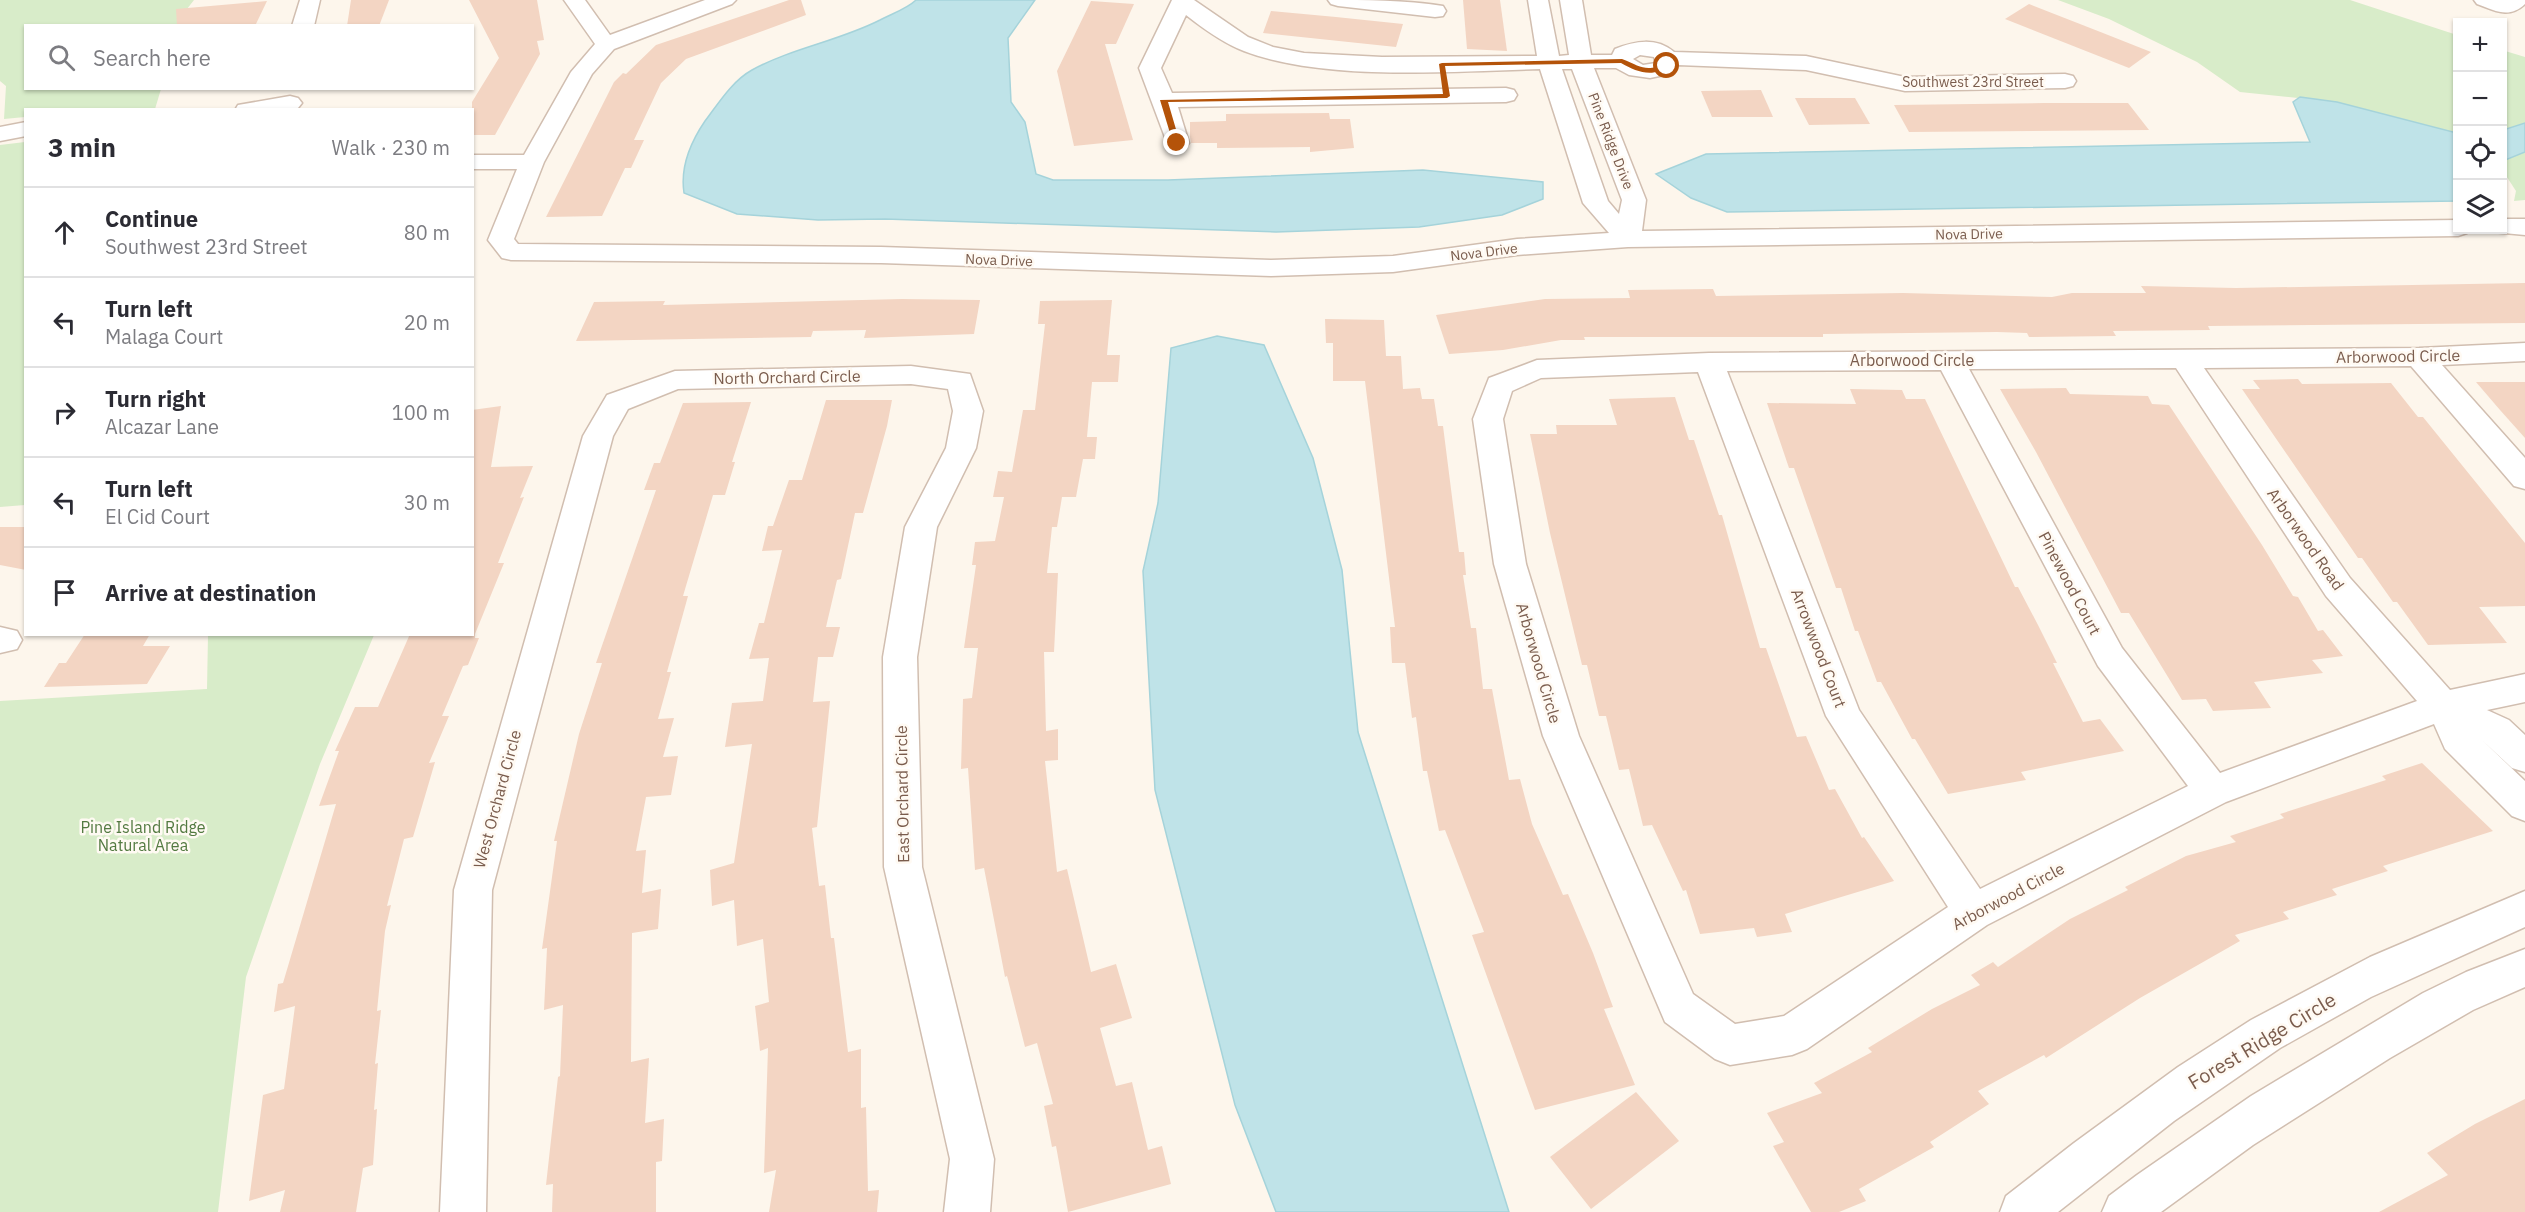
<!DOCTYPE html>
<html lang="en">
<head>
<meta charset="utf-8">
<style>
  body { margin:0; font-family:"IBM Plex Sans",sans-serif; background:#f7f7f7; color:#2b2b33 }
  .controls { position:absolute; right:18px; top:18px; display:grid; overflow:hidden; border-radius:0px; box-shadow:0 2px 4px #0004 }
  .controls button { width:54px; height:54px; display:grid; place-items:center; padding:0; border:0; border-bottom:2px solid #e1e1e2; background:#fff; color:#2b2b33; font:30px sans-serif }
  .stop { position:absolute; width:18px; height:18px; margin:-14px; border:4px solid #b45309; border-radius:50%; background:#fff }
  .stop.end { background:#b45309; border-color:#fff; box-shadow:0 2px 6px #0008 }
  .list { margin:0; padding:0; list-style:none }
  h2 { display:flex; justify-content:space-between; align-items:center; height:78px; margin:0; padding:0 24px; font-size:26px }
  h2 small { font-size:20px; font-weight:400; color:#7c7c81 }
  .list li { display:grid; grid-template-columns:39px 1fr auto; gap:18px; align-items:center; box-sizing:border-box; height:90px; padding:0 24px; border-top:2px solid #e1e1e2 }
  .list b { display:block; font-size:22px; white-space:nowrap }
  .list p { margin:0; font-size:20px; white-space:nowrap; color:#7c7c81 }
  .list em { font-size:20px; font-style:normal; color:#7c7c81 }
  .icon { flex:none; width:33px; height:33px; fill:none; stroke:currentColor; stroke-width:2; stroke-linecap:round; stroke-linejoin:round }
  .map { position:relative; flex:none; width:2525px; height:1212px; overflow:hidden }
  .search { position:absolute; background:#fff; box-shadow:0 2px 4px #0004; left:24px; top:24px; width:450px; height:66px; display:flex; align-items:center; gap:15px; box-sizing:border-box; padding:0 21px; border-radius:0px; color:#7c7c81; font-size:22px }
  .panel { position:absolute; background:#fff; box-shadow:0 2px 4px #0004; left:24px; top:108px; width:450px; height:528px; border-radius:0px }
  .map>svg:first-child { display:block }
  .green { fill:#d8ecc9 }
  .water { fill:#bfe3e8; stroke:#a5d3da; stroke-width:1.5 }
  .building { fill:#f3d5c3 }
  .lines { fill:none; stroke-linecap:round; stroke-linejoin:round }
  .minor-casing { stroke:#d1beb0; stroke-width:3 }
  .minor { fill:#fff; fill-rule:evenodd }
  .route { fill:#b45309 }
  .labels { text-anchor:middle; stroke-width:5; stroke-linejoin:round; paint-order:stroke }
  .far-street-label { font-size:14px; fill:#7a5c4d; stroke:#fffaf3 }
  .street-label { font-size:16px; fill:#7a5c4d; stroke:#fffaf3 }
  .park-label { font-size:16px; fill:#537a41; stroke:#fffaf3 }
  .near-street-label { font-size:20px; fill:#7a5c4d; stroke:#fffaf3 }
</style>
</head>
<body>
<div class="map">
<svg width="2525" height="1212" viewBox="0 0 2525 1212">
  <rect width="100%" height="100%" fill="#fdf6ec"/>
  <g class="green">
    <polygon points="0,0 194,0 183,14 179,25 26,26 26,88 161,89 155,109 26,110 25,117 4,119 6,86 0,81"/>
    <polygon points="2058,0 2350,0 2457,35 2457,133 2337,102 2240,92 2197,62 2109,19"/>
    <polygon points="2502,50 2525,57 2525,200 2514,201 2516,191 2503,171"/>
    <polygon points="25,142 25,505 0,507 0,145"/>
    <polygon points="208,635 374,635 320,764 246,977 218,1212 0,1212 0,701 207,689"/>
  </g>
  <g class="water">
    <path d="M916,0H1035L1008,38L1011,102L1025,122L1036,174L1053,180H1168L1423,170L1543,182V199L1502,215L1419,227L1276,232L885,219L818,220L737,214L684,193C680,167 690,143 705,121C718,104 732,81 752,70C792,48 839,41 880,20C891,14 907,9 916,0Z"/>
    <polygon points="2300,97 2337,102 2457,133 2457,201 1727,212 1691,198 1656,174 1706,154 2310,142 2293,102"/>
    <polygon points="2525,123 2525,152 2503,161 2503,130"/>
    <polygon points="1217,336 1264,345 1313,458 1342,570 1358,732 1509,1212 1276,1212 1235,1105 1155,790 1143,571 1158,503 1171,348"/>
  </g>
  <g class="building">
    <polygon points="351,0 389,0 379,26 347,26"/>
    <polygon points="469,0 537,0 544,40 537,41 540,54 495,135 472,135 472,102 499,58"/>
    <polygon points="789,0 801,0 806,15 686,59 661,83 634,140 644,140 631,168 625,168 602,216 546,217 614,82 623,73 626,74 656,45"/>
    <polygon points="1463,0 1500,0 1507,51 1467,49"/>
    <polygon points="267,1 255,26 177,26 176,9"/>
    <polygon points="1091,1 1134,4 1116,44 1105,44 1133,140 1074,146 1057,71"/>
    <polygon points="2029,4 2103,33 2151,52 2129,68 2005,19"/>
    <polygon points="1271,11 1336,17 1403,24 1396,47 1263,33"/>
    <polygon points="1761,90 1773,117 1712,117 1701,91"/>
    <polygon points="1795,98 1855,98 1870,124 1809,125"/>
    <polygon points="2044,103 2128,103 2149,130 1909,132 1894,105"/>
    <polygon points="1329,113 1330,119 1350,119 1354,148 1310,152 1310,147 1217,148 1217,143 1191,143 1190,137 1190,122 1226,121 1226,114"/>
    <polygon points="2525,283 2525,323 2208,326 2210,330 2113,331 2116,336 2029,337 2027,333 1997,332 1823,334 1823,337 1584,337 1585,340 1561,340 1503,350 1449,354 1436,315 1545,299 1630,298 1628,290 1713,289 1716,296 1903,293 2052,297 2072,293 2146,293 2141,286 2236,288"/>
    <polygon points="902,299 980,300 974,334 864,338 866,330 813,331 811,337 576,341 594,302 665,301 663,305"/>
    <polygon points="1112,300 1107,355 1120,355 1118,382 1092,382 1087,437 1097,437 1095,459 1083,459 1076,497 1062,497 1057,527 1052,527 1047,573 1058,573 1054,652 1044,652 1046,731 1058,729 1058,760 1045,761 1057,872 1067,869 1091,972 1116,964 1132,1018 1100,1028 1116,1086 1132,1082 1148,1150 1162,1146 1171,1184 1068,1212 1056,1146 1052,1147 1044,1106 1053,1104 1037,1043 1025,1047 1007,976 1005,977 984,868 975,870 968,768 961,769 963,699 972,698 978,648 964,648 976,565 972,565 975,542 995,541 1004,497 993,497 998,471 1012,472 1023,410 1035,410 1045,324 1038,324 1040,301"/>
    <polygon points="1325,319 1384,320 1386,356 1401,356 1403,389 1420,388 1422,399 1434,399 1438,426 1443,426 1459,552 1464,552 1466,575 1463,575 1471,628 1476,628 1483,689 1492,689 1509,780 1520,779 1532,824 1563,895 1568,894 1593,953 1613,1007 1604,1009 1635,1085 1535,1110 1472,935 1484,932 1445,830 1439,831 1427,771 1423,771 1416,717 1412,718 1405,663 1392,663 1390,627 1395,627 1365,381 1333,381 1333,343 1326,343"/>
    <polygon points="2298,379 2302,384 2391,383 2418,417 2423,417 2525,543 2525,606 2479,607 2507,643 2428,645 2397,602 2393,602 2362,558 2358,558 2242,389 2260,389 2253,380"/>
    <polygon points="2476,382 2525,382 2525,438 2500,410"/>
    <polygon points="2066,388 2070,394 2148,396 2152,404 2169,405 2262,545 2293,596 2298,597 2318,631 2323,630 2343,656 2312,660 2323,673 2254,682 2271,708 2213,711 2206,699 2182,700 2129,613 2121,613 2036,452 2000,389"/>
    <polygon points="1850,389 1902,390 1906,399 1925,399 2015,587 2018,587 2038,625 2057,663 2053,663 2083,722 2100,719 2124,751 2021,772 2026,780 1948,794 1915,739 1912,739 1881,682 1877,682 1858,631 1855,631 1841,588 1836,588 1794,468 1789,468 1767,403 1856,404"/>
    <polygon points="1675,397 1689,440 1694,440 1719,515 1722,515 1760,648 1766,648 1797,737 1806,736 1829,790 1835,789 1862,838 1864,837 1894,881 1785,914 1792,932 1757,937 1754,928 1700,934 1686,890 1683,891 1652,825 1643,826 1629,769 1619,770 1606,716 1599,716 1587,665 1582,665 1550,533 1530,434 1557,434 1556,425 1617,425 1609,399"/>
    <polygon points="826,400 892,400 887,426 863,513 855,513 841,579 837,580 826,627 840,627 833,657 818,657 813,702 830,701 817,827 812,828 819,886 825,885 831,938 834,938 848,1052 861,1049 861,1108 866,1107 868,1191 879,1190 877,1212 769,1212 776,1170 764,1173 768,1048 760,1051 755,1006 769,1002 763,939 737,946 734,900 712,906 710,870 734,863 752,744 725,747 732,703 763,701 769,658 749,659 759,623 764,623 782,550 762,551 768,526 773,526 789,480 802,480"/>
    <polygon points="751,402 732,462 735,462 725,495 713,495 683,596 688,596 667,672 671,672 658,719 674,718 663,757 678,756 671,795 646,797 636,851 646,850 642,893 661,889 658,929 632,933 631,1062 649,1058 645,1123 664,1119 662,1161 656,1162 656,1212 552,1212 553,1184 546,1185 558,1077 560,1076 563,1005 544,1010 547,948 542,949 557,841 554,841 579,734 602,663 596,663 656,490 644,490 654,463 660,463 683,403"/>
    <polygon points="501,406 491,467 533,466 520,498 524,497 498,563 504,563 475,634 475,638 479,638 468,665 463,666 442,716 449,716 429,763 435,762 413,837 404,839 387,906 391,905 385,931 377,1011 381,1010 375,1064 378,1063 374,1110 377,1109 373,1165 363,1168 356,1212 280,1212 285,1190 249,1201 263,1095 284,1089 295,1006 274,1012 278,984 283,983 336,804 319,806 339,751 335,751 355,707 378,707 410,634 472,634 472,410"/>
    <polygon points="0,527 26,527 26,570 0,565"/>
    <polygon points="85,634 150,634 143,646 170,646 147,684 44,687 59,663 66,663"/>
    <polygon points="2422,763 2493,831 2383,866 2388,871 2332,889 2337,895 2283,912 2289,919 2235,935 2240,941 2140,998 2046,1058 2044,1055 1978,1091 1989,1104 1930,1142 1934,1147 1859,1189 1866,1201 1839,1212 1811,1212 1773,1146 1784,1142 1767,1113 1822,1093 1814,1083 1872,1052 1868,1048 1932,1009 1980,985 1971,975 1993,962 1998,967 2070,919 2128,890 2125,887 2186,856 2236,842 2230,836 2284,818 2280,814 2386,780 2382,776"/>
    <polygon points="1636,1092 1679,1141 1591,1209 1550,1157"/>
    <polygon points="2525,1099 2525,1212 2379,1212 2448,1175 2427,1153 2475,1124"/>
  </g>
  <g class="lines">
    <g class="minor-casing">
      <g id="minor">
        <polygon points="300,0 320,0 314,26 292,26"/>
        <path d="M564,0H585L610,35L705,0H736L732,4L614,49L592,74L544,162L514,239L518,244L881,247L1271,260L1393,256L1517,239L1609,233L1583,203L1540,69C1453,71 1325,82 1244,51C1223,43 1204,29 1186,15L1161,68L1172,93L1506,88L1514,90L1517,95L1514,100L1506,102L1178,107L1189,143L1185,148H1169L1139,68L1172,0H1194L1248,37L1273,47L1304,53L1382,57L1537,56L1528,0H1548L1559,56L1569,55L1560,0H1582L1591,55H1612L1615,49C1635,41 1656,37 1674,52L1806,56L1905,77L2065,74L2073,76L2076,81L2073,86L2065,88L1905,91L1806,70L1678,65L1669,74L1650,78L1629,75L1616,68H1594L1646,200L1642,231L2458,220V230H2470L2467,233L2458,236L1628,247L1517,255L1393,272L1271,276L881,263L511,260L502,258L488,240L517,169H472V155H524L571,72L595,44ZM1640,55L1654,57L1656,63L1643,65L1633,59ZM1562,69H1572L1622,200L1619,214L1608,201Z"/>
        <path d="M1328,0C1365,0 1405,0 1443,6L1446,11L1443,16L1435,17L1338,6L1331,4Z"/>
        <path d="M2474,0H2525V4C2509,19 2496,11 2477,4Z"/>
        <polygon points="290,96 298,98 302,103 298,108 235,110 238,105"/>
        <polygon points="26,122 26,136 0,141 0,127"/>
        <polygon points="2502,219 2525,219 2525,235 2493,232 2491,230 2502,230"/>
        <path d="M2525,343V361L2442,365L2525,458V489L2514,486L2411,366L2204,368L2350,578L2450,690L2525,674V702L2487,710L2509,720L2525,735V772L2512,768L2482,740L2525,781V821L2512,816L2445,749L2434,724L2226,802L1987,925L1807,1049L1792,1055L1730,1065L1715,1059L1665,1022L1543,736L1494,564L1473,419L1489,378L1537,360L1709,353L2419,348ZM2176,368L2326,596L2417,701L2220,773L2122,648L1969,369ZM1941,370L2098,666L2188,786L1980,889L1859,710L1727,371ZM1698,372L1826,716L1948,907L1784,1016L1735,1024L1693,994L1579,736L1526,564L1503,419L1512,391L1541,378Z"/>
        <polygon points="911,366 970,374 983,411 976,448 937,527 917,657 922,867 994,1159 990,1212 944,1212 950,1159 884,867 883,657 905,527 946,448 953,411 948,389 911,384 678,389 628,409 613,436 492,890 486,1212 440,1212 454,890 583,436 607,395 675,371"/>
        <polygon points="0,627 17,631 22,640 17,649 0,653"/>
        <polygon points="2525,891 2525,927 2371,997 2280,1048 2174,1121 2058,1212 2000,1212 2006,1196 2074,1143 2178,1067 2251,1020 2370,957"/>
        <polygon points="2525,949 2525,987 2473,1010 2390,1058 2253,1145 2161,1212 2102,1212 2109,1196 2137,1175 2251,1096 2423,993 2466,972"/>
      </g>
    </g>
    <use href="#minor" class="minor"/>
  </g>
  <path class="route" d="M1622,59C1642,67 1644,72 1667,64L1670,66C1652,78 1637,72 1621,63L1445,66L1450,96L1447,98L1168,102L1180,143L1177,145L1173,143L1160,100L1443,94L1439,64L1442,63Z"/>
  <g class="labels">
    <g class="far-street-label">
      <text x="1973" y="87">Southwest 23rd Street</text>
      <text transform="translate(1611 141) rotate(69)" y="5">Pine Ridge Drive</text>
      <text transform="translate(1969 234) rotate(-1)" y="5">Nova Drive</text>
      <text transform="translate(1484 252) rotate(-7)" y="5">Nova Drive</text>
      <text transform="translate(999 260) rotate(2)" y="5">Nova Drive</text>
    </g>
    <g class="street-label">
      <text transform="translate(2398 356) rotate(-1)" y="6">Arborwood Circle</text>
      <text x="1912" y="366">Arborwood Circle</text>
      <text transform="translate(787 377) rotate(-1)" y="6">North Orchard Circle</text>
      <text transform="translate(2306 539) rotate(55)" y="6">Arborwood Road</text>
      <text transform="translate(2070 583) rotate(62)" y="6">Pinewood Court</text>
      <text transform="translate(1819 648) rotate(69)" y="6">Arrowwood Court</text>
      <text transform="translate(1539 663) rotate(74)" y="6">Arborwood Circle</text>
      <text transform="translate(902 794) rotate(-91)" y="6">East Orchard Circle</text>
      <text transform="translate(497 799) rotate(-75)" y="6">West Orchard Circle</text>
      <text transform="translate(2008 896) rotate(-28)" y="6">Arborwood Circle</text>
    </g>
    <g class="park-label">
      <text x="143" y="833">Pine Island Ridge<tspan x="143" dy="18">Natural Area</tspan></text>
    </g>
    <g class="near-street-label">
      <text transform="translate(2262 1041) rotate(-31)" y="7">Forest Ridge Circle</text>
    </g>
  </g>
</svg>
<div class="controls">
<button>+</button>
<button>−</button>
<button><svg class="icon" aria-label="locate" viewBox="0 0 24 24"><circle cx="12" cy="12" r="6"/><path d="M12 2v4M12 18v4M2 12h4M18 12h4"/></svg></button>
<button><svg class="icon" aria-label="layers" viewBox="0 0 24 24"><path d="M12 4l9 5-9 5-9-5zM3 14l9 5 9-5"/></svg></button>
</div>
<div class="stop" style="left:1667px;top:66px"></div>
<div class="stop end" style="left:1177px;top:143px"></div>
<div class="search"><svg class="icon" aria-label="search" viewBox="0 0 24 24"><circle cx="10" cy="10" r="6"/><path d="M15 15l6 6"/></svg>Search here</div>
<section class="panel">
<h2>3 min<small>Walk · 230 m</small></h2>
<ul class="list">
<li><svg class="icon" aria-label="ahead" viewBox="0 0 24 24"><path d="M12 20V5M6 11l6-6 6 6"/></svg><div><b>Continue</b><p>Southwest 23rd Street</p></div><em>80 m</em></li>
<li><svg class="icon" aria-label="left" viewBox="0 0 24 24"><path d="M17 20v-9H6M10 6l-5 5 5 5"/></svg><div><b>Turn left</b><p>Malaga Court</p></div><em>20 m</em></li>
<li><svg class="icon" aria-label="right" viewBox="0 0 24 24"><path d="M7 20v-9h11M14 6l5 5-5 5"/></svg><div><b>Turn right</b><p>Alcazar Lane</p></div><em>100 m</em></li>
<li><svg class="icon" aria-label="left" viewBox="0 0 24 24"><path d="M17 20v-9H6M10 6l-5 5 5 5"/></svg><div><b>Turn left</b><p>El Cid Court</p></div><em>30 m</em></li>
<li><svg class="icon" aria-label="arrive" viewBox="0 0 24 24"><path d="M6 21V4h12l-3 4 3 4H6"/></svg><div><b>Arrive at destination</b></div></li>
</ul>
</section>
</div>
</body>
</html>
